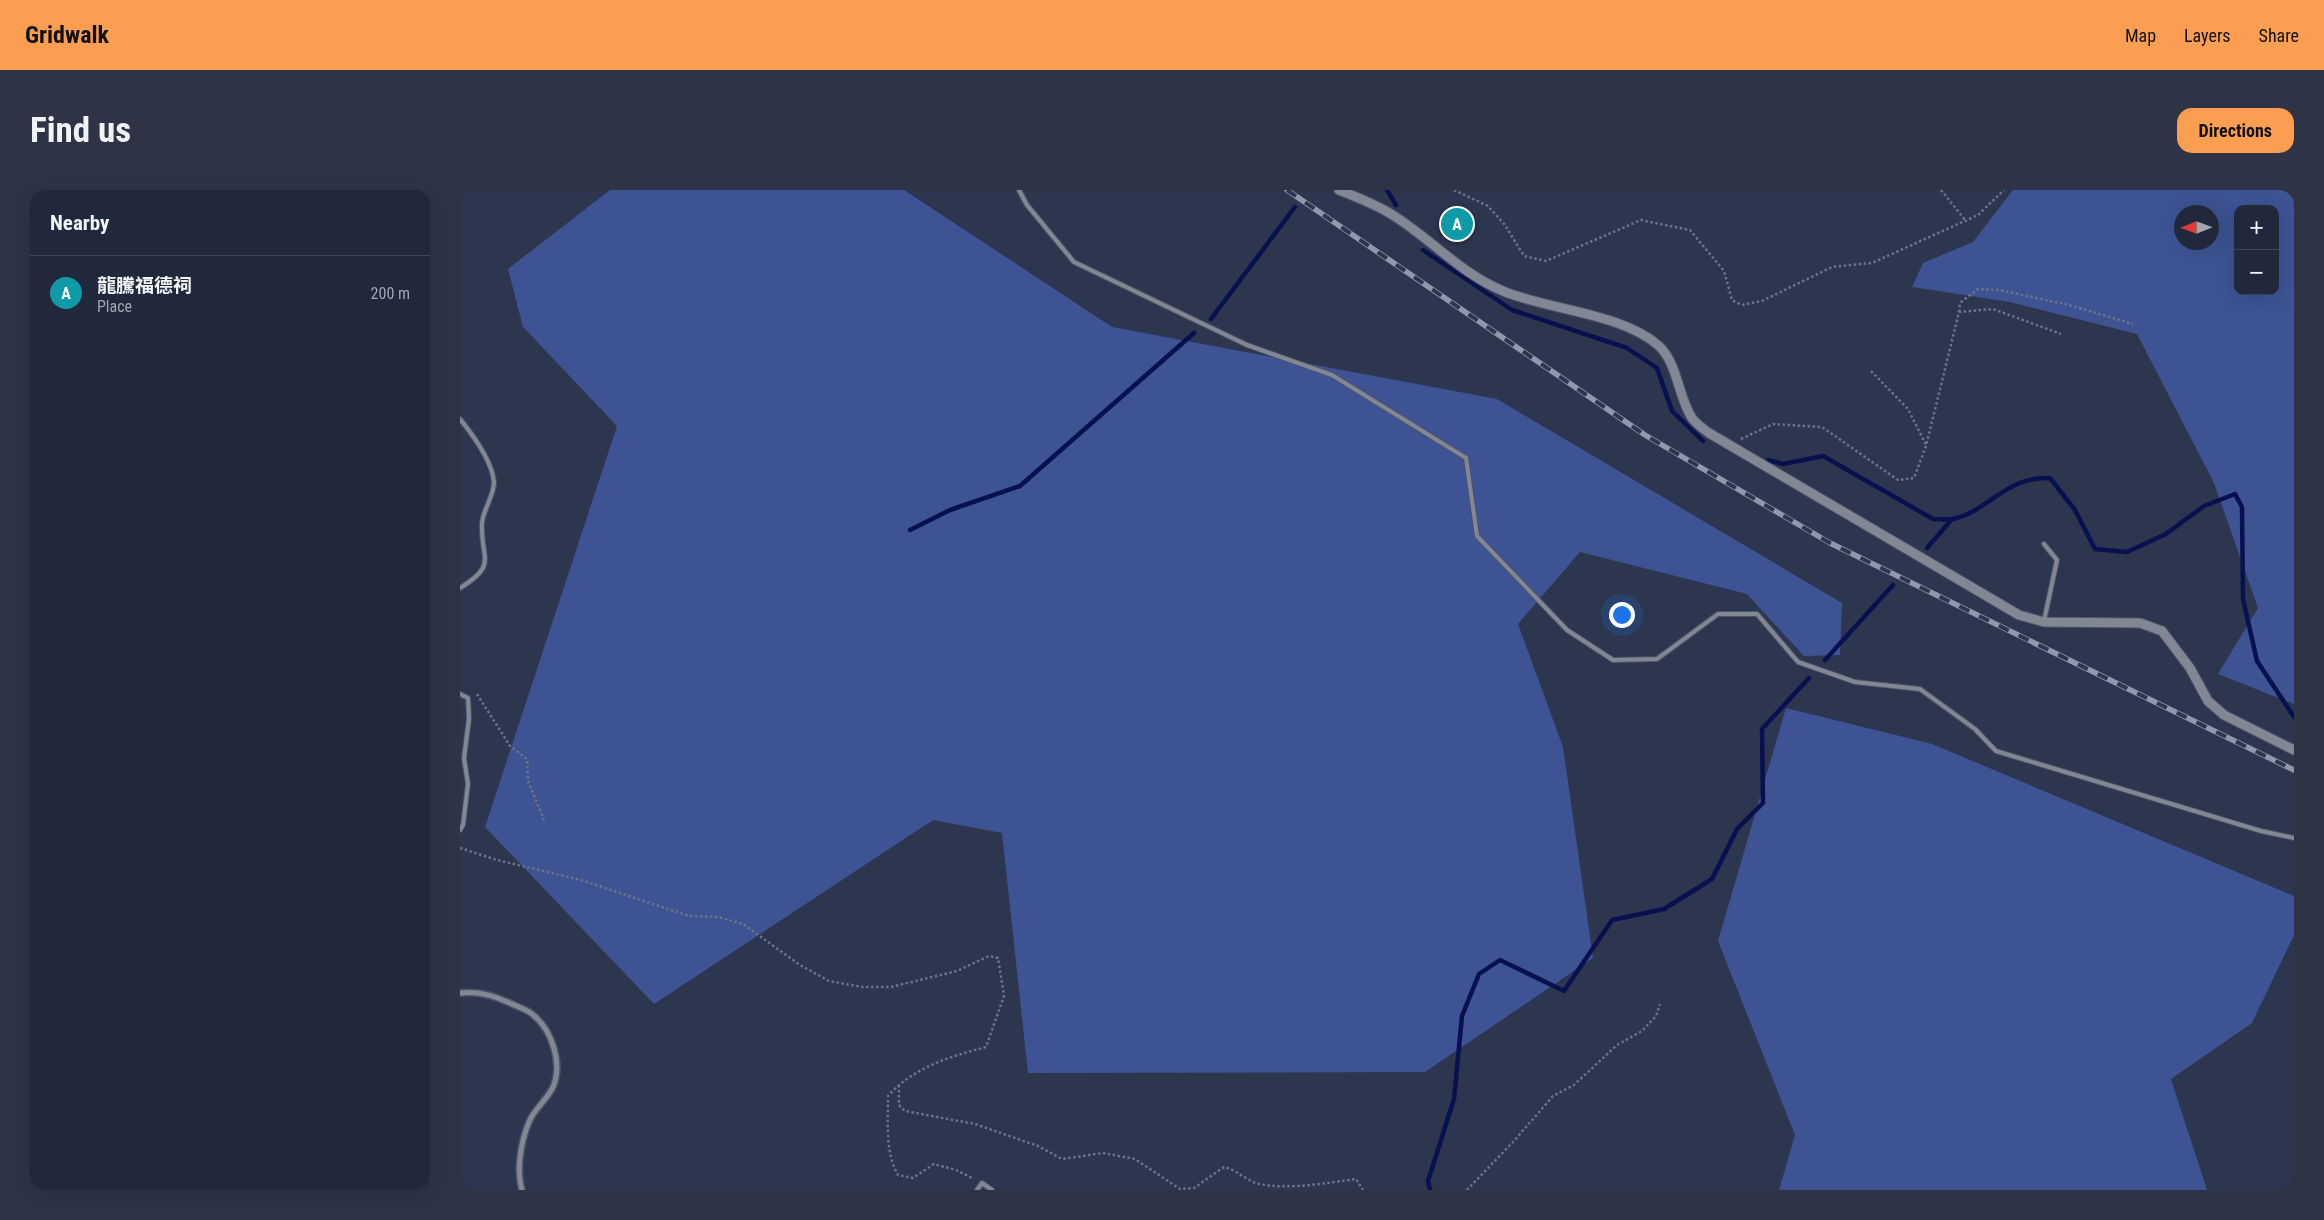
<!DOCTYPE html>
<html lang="en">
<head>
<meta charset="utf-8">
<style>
  body { margin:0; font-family:"Roboto Condensed","Noto Sans TC",sans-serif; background:#2e3446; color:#f1f3f6 }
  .controls { position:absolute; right:15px; top:15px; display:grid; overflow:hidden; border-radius:10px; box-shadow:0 5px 20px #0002 }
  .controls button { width:45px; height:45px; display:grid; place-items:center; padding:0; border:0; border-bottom:1px solid #3f4455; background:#22283b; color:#f1f3f6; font:25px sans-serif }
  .compass { position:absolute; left:1714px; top:15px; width:45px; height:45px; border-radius:50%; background:#22283b; box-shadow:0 5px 20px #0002; rotate:269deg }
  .you { position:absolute; left:1161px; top:424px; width:18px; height:18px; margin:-12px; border:4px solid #fff; border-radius:50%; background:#1a73e8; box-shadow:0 0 0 8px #1a73e833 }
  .badge { display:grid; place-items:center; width:32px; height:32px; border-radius:50%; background:#fb9e51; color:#fff; font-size:16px; font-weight:700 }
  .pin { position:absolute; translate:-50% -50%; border:2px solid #fff; box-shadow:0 1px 5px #0006 }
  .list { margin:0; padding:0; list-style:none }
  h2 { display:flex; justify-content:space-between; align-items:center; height:65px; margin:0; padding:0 20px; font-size:21px }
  h2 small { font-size:16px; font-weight:400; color:#a2a6af }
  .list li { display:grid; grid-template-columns:32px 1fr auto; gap:15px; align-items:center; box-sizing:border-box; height:75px; padding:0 20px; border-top:1px solid #3f4455 }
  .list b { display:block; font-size:19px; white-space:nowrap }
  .list p { margin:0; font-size:16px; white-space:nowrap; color:#a2a6af }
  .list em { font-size:16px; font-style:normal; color:#a2a6af }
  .map { position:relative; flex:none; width:1834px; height:1000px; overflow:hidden; border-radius:15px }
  header { display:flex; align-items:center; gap:30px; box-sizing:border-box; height:70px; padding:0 25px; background:#fb9e51; color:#111 }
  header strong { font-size:24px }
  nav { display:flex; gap:28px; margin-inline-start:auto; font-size:18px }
  .intro { display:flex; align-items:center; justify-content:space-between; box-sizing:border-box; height:120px; padding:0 30px }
  h1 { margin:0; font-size:35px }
  .button { padding:12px 22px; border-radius:15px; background:#fb9e51; color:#111; font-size:18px; font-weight:700 }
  main { display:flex; gap:30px; padding:0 30px }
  aside { flex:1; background:#22283b; border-radius:15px; box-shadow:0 5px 20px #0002 }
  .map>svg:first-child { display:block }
  .green { fill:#3d5394; fill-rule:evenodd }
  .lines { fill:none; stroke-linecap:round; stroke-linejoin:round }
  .stream { stroke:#07114f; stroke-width:4.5 }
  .service-casing { stroke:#4b536a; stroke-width:6 }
  .minor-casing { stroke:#4b536a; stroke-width:8 }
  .tertiary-casing { stroke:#4b536a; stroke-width:11 }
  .path { stroke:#6b7388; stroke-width:2.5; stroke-dasharray:2.5 2.5; stroke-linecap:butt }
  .service { stroke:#828794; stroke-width:4 }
  .minor { stroke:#828794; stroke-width:5 }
  .tertiary { stroke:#828794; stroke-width:9 }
  .rail-casing { stroke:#9198ac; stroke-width:5.5 }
  .rail { stroke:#2d364f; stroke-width:4; stroke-dasharray:11; stroke-linecap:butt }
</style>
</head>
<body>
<header>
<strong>Gridwalk</strong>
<nav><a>Map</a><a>Layers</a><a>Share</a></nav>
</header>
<div class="intro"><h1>Find us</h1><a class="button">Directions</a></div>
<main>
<aside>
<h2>Nearby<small></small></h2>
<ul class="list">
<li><span class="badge" style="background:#0f9aa8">A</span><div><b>龍騰福德祠</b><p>Place</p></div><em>200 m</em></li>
</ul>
</aside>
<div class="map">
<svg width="1834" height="1000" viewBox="0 0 1834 1000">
  <rect width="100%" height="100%" fill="#2d364f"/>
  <g class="green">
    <polygon points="150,0 444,0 652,137 1037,209 1382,413 1380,465 1344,466 1287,404 1120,362 1058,434 1103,557 1133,768 965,882 568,883 542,643 473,630 194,814 25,637 157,236 63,137 48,79"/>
    <path d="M1553,0H1834V514L1758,484L1798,418L1754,293L1677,144L1550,112L1452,97L1463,73L1513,52ZM1778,19H1815V101H1778ZM1722,22H1752V52H1722Z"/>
    <polygon points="1326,518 1472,554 1834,706 1834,745 1792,833 1711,889 1747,1000 1319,1000 1335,945 1258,751"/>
  </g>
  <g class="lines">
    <g class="stream">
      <polyline points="927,0 936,15"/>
      <polyline points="963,60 1052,120 1167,158 1197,178 1212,221 1243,251"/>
      <polyline points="751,129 835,17"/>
      <path d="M1308,270L1323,274L1363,266L1473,329C1480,329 1487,330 1493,329C1529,321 1546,286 1590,288L1615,320L1635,359L1667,362L1706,344L1744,316L1775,304L1782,317L1783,409L1797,471L1834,527"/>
      <polyline points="450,340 490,320 560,296 734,143"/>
      <polyline points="1467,358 1492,329"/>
      <polyline points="1365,470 1433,395"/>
      <polyline points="970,1000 968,991 994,909 1002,826 1019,784 1040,770 1104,801 1152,730 1204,719 1252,689 1277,639 1303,613 1302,539 1349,488"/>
    </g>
    <g class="service-casing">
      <g id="service">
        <polyline points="559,0 567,15 614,72 787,155 872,185 1006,268 1017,346 1107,440 1153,470 1197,469 1258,424 1297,424 1338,472 1395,492 1460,499 1515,539 1536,561 1801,641 1834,648"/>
        <path d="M0,229C13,245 32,271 34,292C34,306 23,320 22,333C20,369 39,374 0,398"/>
        <polyline points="1584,431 1597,370 1584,354"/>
        <polyline points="0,504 8,508 9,529 4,568 8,594 3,635 0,640"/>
        <polyline points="517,1000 522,993 532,1000"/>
      </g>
    </g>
    <g class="minor-casing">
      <path id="minor" d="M0,803C22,800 39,808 59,817C63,819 69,821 72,824C92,839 103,874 93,897C87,910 74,919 69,932C61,951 56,980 62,1000"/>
    </g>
    <g class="tertiary-casing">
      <path id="tertiary" d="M879,0C897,7 915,14 931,24C969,47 1001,84 1043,101C1088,120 1162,123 1199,156C1218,174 1218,207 1232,228C1236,234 1244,239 1249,243L1559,425L1584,432L1680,433L1702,441L1730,478L1748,511L1764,525L1834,560"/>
    </g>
    <g class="path">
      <polyline points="994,0 1028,16 1045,35 1064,66 1086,71 1181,30 1230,40 1264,81 1272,110 1282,115 1302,111 1372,77 1412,73 1518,25 1544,0"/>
      <polyline points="1481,0 1506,31"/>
      <polyline points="1499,122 1500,113 1518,99 1539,100 1609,115 1673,134"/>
      <polyline points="1411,181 1448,219 1466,255"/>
      <polyline points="1281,249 1313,234 1362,237 1438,290 1454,288 1466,256 1499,122 1533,119 1601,144"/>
      <polyline points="17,504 50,556 67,569 68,591 84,630"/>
      <path d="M0,658L37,670L121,690L229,726L258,727L283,734L340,775L369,791L402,797H431L497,781L529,766L538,768L544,806L526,857C489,867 454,877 428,906C428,932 425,963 438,985L453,988L474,974L496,980L514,989"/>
      <path d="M439,895V915L445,921L515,934L578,956L602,969L643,963L675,969L720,999L734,998L764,977C777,980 787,991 799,994C828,1000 867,993 896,989L903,1000"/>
      <polyline points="1007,1000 1053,952 1093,906 1114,895 1157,855 1182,841 1196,826 1200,814"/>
    </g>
    <use href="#service" class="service"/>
    <use href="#minor" class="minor"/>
    <use href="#tertiary" class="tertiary"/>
    <g class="rail-casing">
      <polyline id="rail" points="827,0 1185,245 1370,353 1834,580"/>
    </g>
    <use href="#rail" class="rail"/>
  </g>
</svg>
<div class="controls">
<button>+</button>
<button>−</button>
</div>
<svg class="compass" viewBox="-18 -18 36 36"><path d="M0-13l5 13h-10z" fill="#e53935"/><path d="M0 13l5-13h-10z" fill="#a2a6af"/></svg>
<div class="you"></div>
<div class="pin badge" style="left:997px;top:34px;background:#0f9aa8">A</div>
</div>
</main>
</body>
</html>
